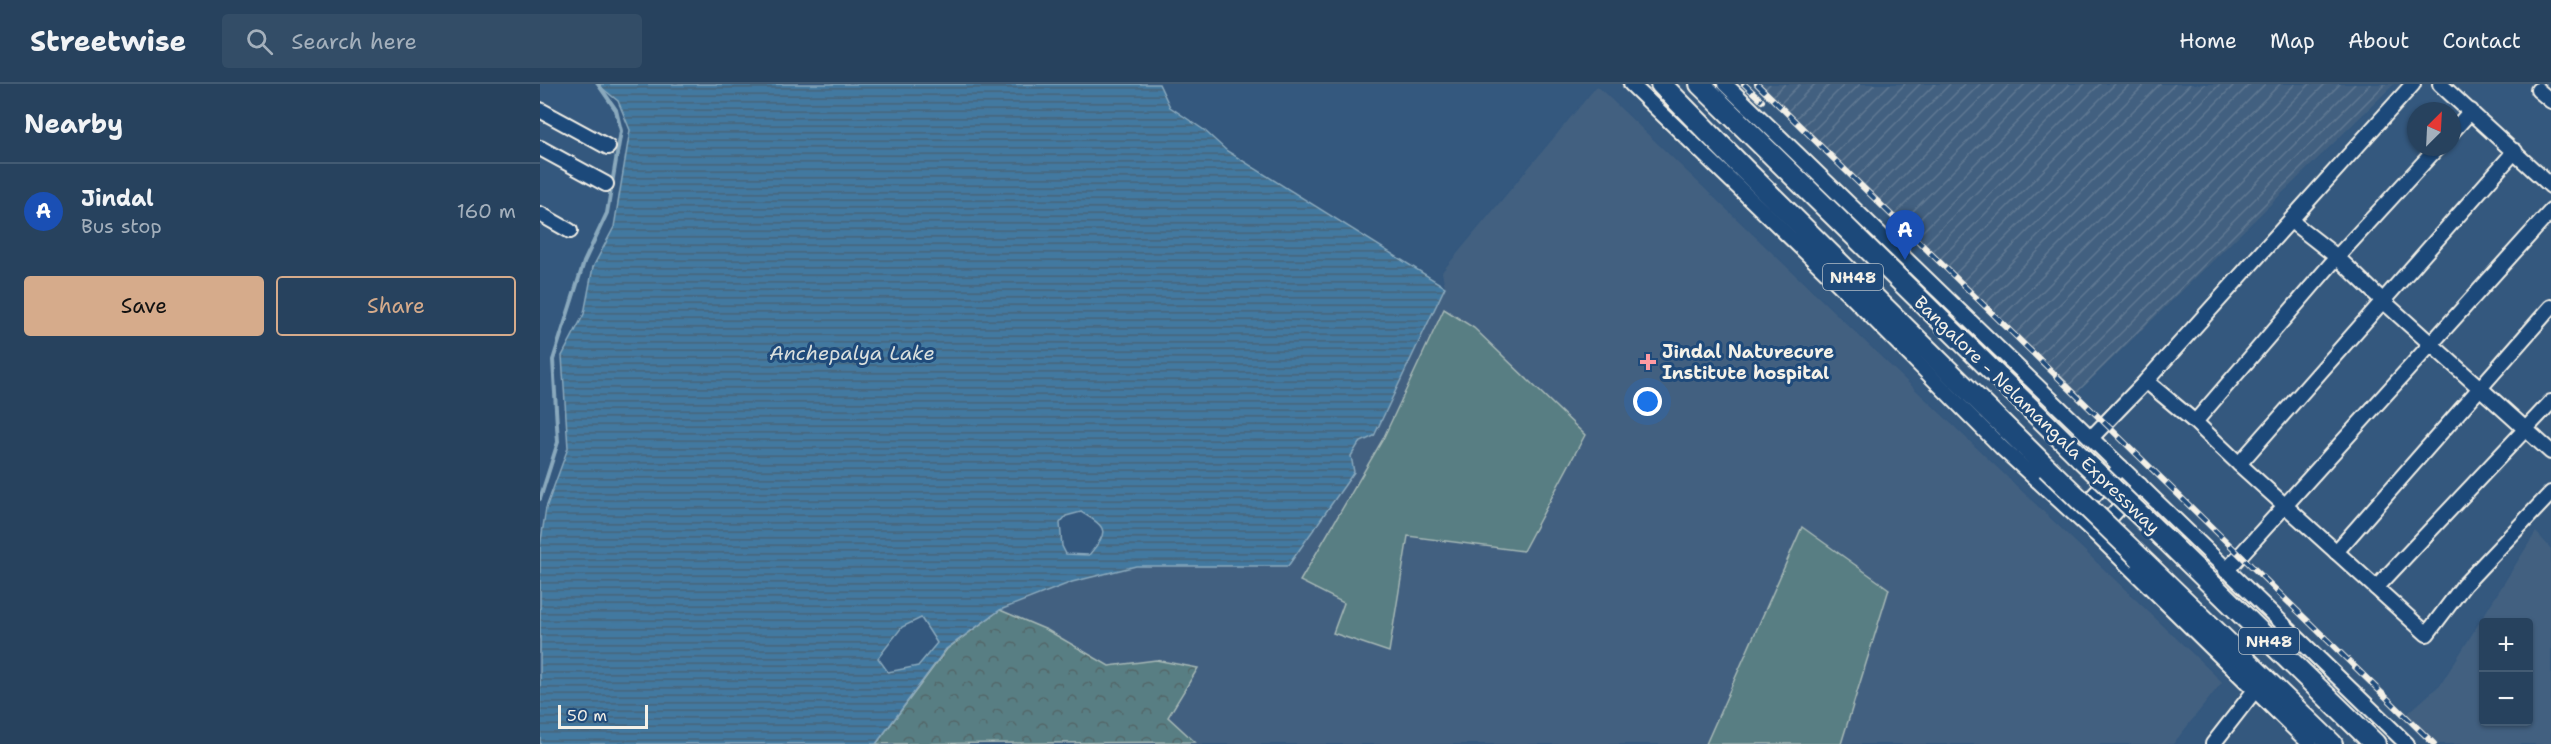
<!DOCTYPE html>
<html lang="en">
<head>
<meta charset="utf-8">
<style>
  body { margin:0; font-family:"Shantell Sans",sans-serif; background:#334d67; color:#f1f3f6 }
  .controls { position:absolute; right:18px; bottom:18px; display:grid; overflow:hidden; border-radius:6px; box-shadow:0 2px 4px #0004 }
  .controls button { width:54px; height:54px; display:grid; place-items:center; padding:0; border:0; border-bottom:2px solid #435b73; background:#27425e; color:#f1f3f6; font:30px sans-serif }
  .compass { position:absolute; left:1867px; top:18px; width:54px; height:54px; border-radius:50%; background:#27425e; box-shadow:0 2px 4px #0004; rotate:24deg }
  .scale { position:absolute; left:18px; bottom:15px; width:90px; box-sizing:border-box; padding-left:6px; border:3px solid #f4f1e8; border-top:0; font-size:16px; line-height:21px; white-space:nowrap; color:#f4f1e8; -webkit-text-stroke:4px #1f4a7a; paint-order:stroke }
  .you { position:absolute; left:1108px; top:318px; width:21px; height:21px; margin:-15px; border:4px solid #fff; border-radius:50%; background:#1a73e8; box-shadow:0 0 0 9px #1a73e833 }
  .badge { display:grid; place-items:center; width:39px; height:39px; border-radius:50%; background:#d6ab8b; color:#fff; font-size:20px; font-weight:700 }
  .pin { position:absolute; translate:-50% -50px; filter:drop-shadow(0 2px 3px #0008) }
  .pin::after { content:''; position:absolute; top:32px; width:21px; height:18px; background:inherit; clip-path:polygon(0 0,100% 0,50% 100%) }
  .list { margin:0; padding:0; list-style:none }
  h2 { display:flex; justify-content:space-between; align-items:center; height:78px; margin:0; padding:0 24px; font-size:26px }
  h2 small { font-size:20px; font-weight:400; color:#a4b0bc }
  .list li { display:grid; grid-template-columns:39px 1fr auto; gap:18px; align-items:center; box-sizing:border-box; height:96px; padding:0 24px; border-top:2px solid #435b73 }
  .list b { display:block; font-size:22px; white-space:nowrap }
  .list p { margin:0; font-size:20px; white-space:nowrap; color:#a4b0bc }
  .list em { font-size:20px; font-style:normal; color:#a4b0bc }
  .actions { display:flex; gap:12px; padding:18px 24px }
  .actions a { flex:1; padding:14px 0; border:2px solid #d6ab8b; border-radius:6px; text-align:center; font-size:21px; color:#d6ab8b }
  .actions .main { background:#d6ab8b; color:#111 }
  .icon { flex:none; width:33px; height:33px; fill:none; stroke:currentColor; stroke-width:2; stroke-linecap:round; stroke-linejoin:round }
  .map { position:relative; flex:none; width:2011px; height:660px; overflow:hidden }
  header { display:flex; align-items:center; gap:36px; box-sizing:border-box; height:84px; padding:0 30px; background:#27425e; border-bottom:2px solid #435b73 }
  header strong { font-size:28px }
  nav { display:flex; gap:33px; margin-inline-start:auto; font-size:21px }
  .search { width:420px; height:54px; background:#334d67; display:flex; align-items:center; gap:15px; box-sizing:border-box; padding:0 21px; border-radius:6px; color:#a4b0bc; font-size:22px }
  main { display:flex }
  aside { flex:1; background:#27425e }
  .map>svg:first-child { display:block }
  .built { fill:#436180; fill-rule:evenodd }
  .industrial { fill:url(#industrial-furrows) }
  .green { fill:#597e83; stroke:#a6b8b6; stroke-width:1.5 }
  .forest { fill:url(#forest-crowns); stroke:#a6b8b6; stroke-width:1.5 }
  .water { fill:url(#water-rules); stroke:#8aa9bd; stroke-width:1.5; fill-rule:evenodd }
  .lines { fill:none; stroke-linecap:round; stroke-linejoin:round }
  .stream { stroke:#8aa9bd; stroke-width:4 }
  .minor-casing { stroke:#f4f1e8; stroke-width:18 }
  .highway-casing { stroke:#f4f1e8; stroke-width:24 }
  .minor { stroke:#1f4a7a; stroke-width:14 }
  .highway { stroke:#1f4a7a; stroke-width:20 }
  .rail-casing { stroke:#f4f1e8; stroke-width:6 }
  .rail { stroke:#1f4a7a; stroke-width:4; stroke-dasharray:11; stroke-linecap:butt }
  .highway-bridge-casing { stroke:#f4f1e8; stroke-width:24; stroke-linecap:butt }
  .highway-bridge { stroke:#1f4a7a; stroke-width:20 }
  .poi-dot { fill:#ff9aa2; stroke:#1f4a7a; stroke-width:2 }
  .labels { text-anchor:middle; stroke-width:6; stroke-linejoin:round; paint-order:stroke }
  .shield { fill:#1f4a7a; stroke:#b4bfc7; stroke-width:1.5 }
  .shield-label { font-size:16px; font-weight:bold; fill:#f4f1e8 }
  .poi-label { font-size:18px; font-weight:bold; fill:#f4f1e8; stroke:#1f4a7a; text-anchor:start }
  .street-label { font-size:18px; fill:#f4f1e8; stroke:#1f4a7a }
  .water-label { font-size:20px; font-style:italic; fill:#d9dfdd; stroke:#1f4a7a }
</style>
</head>
<body>
<header>
<strong>Streetwise</strong>
<div class="search"><svg class="icon" aria-label="search" viewBox="0 0 24 24"><circle cx="10" cy="10" r="6"/><path d="M15 15l6 6"/></svg>Search here</div>
<nav><a>Home</a><a>Map</a><a>About</a><a>Contact</a></nav>
</header>
<main>
<aside>
<h2>Nearby<small></small></h2>
<ul class="list">
<li><span class="badge" style="background:#1a4fb4">A</span><div><b>Jindal</b><p>Bus stop</p></div><em>160 m</em></li>
</ul>
<div class="actions"><a class="main">Save</a><a>Share</a></div>
</aside>
<div class="map">
<svg width="2011" height="660" viewBox="0 0 2011 660">
  <defs>
    <pattern id="industrial-furrows" width="10" height="10" patternUnits="userSpaceOnUse" patternTransform="scale(1.5)"><rect width="10" height="10" fill="#436180"/><path d="M-1 1l2-2M0 10L10 0M9 11l2-2" fill="none" stroke="#5f7892"/></pattern>
    <pattern id="forest-crowns" width="20" height="18" patternUnits="userSpaceOnUse" patternTransform="scale(1.5)"><rect width="20" height="18" fill="#597e83"/><path d="M2 6a3 3 0 1 1 6 0M12 15a3 3 0 1 1 6 0" fill="none" stroke="#526668"/></pattern>
    <pattern id="water-rules" width="6" height="5" patternUnits="userSpaceOnUse" patternTransform="scale(1.5)"><rect width="6" height="5" fill="#4379a0"/><path d="M0 2.5h6" fill="none" stroke="#466378"/></pattern>
  </defs>
  <rect width="100%" height="100%" fill="#34587e"/>
  <filter id="ink" filterUnits="userSpaceOnUse"><feTurbulence type="fractalNoise" baseFrequency=".0167" numOctaves="2"/><feDisplacementMap in="SourceGraphic" scale="12" xChannelSelector="R" yChannelSelector="G"/><feConvolveMatrix kernelMatrix="1 2 1 2 8 2 1 2 1" color-interpolation-filters="sRGB"/></filter>
  <g filter="url(#ink)">
    <g class="built">
      <polygon points="1057,2 1682,598 1633,660 336,660 460,526 532,498 596,482 748,481 819,359 834,352 905,203 902,188"/>
      <path d="M1996,448L2011,465V660H1894L1865,632L1901,600ZM1944,538H1988V638H1944Z"/>
    </g>
    <polygon class="industrial" points="1214,0 1854,0 1534,312"/>
    <g class="green">
      <polygon points="904,225 934,244 1045,351 983,467 868,452 849,568 793,549 804,519 760,497 843,355"/>
      <polygon points="1262,443 1349,505 1301,660 1166,660"/>
    </g>
    <polygon class="forest" points="460,526 507,546 569,582 616,576 658,584 628,633 655,658 336,660 407,565"/>
    <path class="water" d="M57,0H619L630,23L664,46L687,67L905,203L834,352L819,359L811,372L814,388L748,482H596L532,498L460,526L406,565L336,660H0V463L6,424L28,364L22,272L44,230L53,183L74,143L90,46L78,17ZM541,428C568,444 569,447 549,471L526,470L522,462L520,439L526,432ZM381,534L397,559L378,582L348,588L338,574L362,543Z"/>
    <g class="lines">
      <polyline class="stream" points="0,415 18,358 13,276 44,178 67,129 81,47 76,26 58,0"/>
      <g class="minor-casing">
        <g id="minor">
          <polyline points="1091,0 1310,211 1462,364 1556,450 1770,660"/>
          <polyline points="1185,0 1867,660"/>
          <polyline points="1900,0 2011,102"/>
          <polyline points="1998,6 2011,17"/>
          <polyline points="0,26 68,63"/>
          <polyline points="1912,48 1931,27"/>
          <polyline points="0,64 66,100"/>
          <polyline points="0,130 30,147"/>
          <polyline points="1751,137 1797,173 1842,216 2011,368"/>
          <polyline points="1606,297 1655,338 1699,380 1887,550 1924,501 2011,409"/>
          <polyline points="1655,338 1797,173 1898,63"/>
          <polyline points="1551,354 1606,297 1873,0"/>
          <polyline points="1699,380 1975,67"/>
          <polyline points="1539,427 1581,383"/>
          <polyline points="1559,446 1600,401"/>
          <polyline points="1796,468 2011,223"/>
          <polyline points="1686,487 2011,127"/>
          <polyline points="1836,504 2011,318"/>
          <polyline points="1673,660 1715,606"/>
        </g>
      </g>
      <g class="highway-casing">
        <g id="highway">
          <polyline points="1121,0 1204,85 1507,384"/>
          <polyline points="1160,0 1541,374"/>
          <polyline points="1624,454 1835,660"/>
          <polyline points="1600,474 1792,660"/>
        </g>
      </g>
      <use href="#minor" class="minor"/>
      <use href="#highway" class="highway"/>
      <g class="rail-casing">
        <g id="rail">
          <polyline points="1204,0 1222,17"/>
          <polyline points="1217,0 1894,660"/>
        </g>
      </g>
      <use href="#rail" class="rail"/>
      <g class="highway-bridge-casing">
        <g id="highway-bridge">
          <polyline points="1541,374 1624,454"/>
          <polyline points="1507,384 1600,474"/>
        </g>
      </g>
      <use href="#highway-bridge" class="highway-bridge"/>
    </g>
  </g>
  <path class="poi-dot" d="M1105 269h6v6h6v6h-6v6h-6v-6h-6v-6h6z"/>
  <g class="labels">
    <g class="shield">
      <rect x="1283" y="180" width="60" height="26" rx="4.5"/>
      <rect x="1699" y="544" width="60" height="26" rx="4.5"/>
    </g>
    <g class="shield-label">
      <text x="1313" y="199">NH48</text>
      <text x="1729" y="563">NH48</text>
    </g>
    <g class="poi-label">
      <text x="1122" y="274">Jindal Naturecure<tspan x="1122" dy="21">Institute hospital</tspan></text>
    </g>
    <g class="street-label">
      <text transform="translate(1497 331) rotate(44)" y="6">Bangalore - Nelamangala Expressway</text>
    </g>
    <g class="water-label">
      <text x="312" y="276">Anchepalya Lake</text>
    </g>
  </g>
</svg>
<div class="controls">
<button>+</button>
<button>−</button>
</div>
<svg class="compass" viewBox="-18 -18 36 36"><path d="M0-13l5 13h-10z" fill="#e53935"/><path d="M0 13l5-13h-10z" fill="#a4b0bc"/></svg>
<div class="scale">50 m</div>
<div class="you"></div>
<div class="pin badge" style="left:1365px;top:176px;background:#1a4fb4">A</div>
</div>
</main>
</body>
</html>
